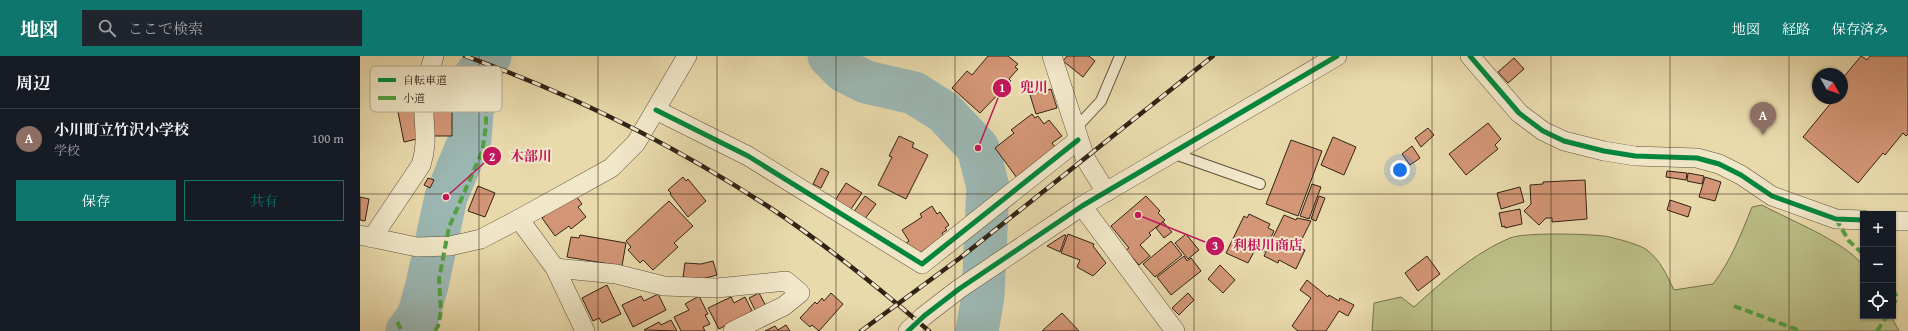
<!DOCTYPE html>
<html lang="ja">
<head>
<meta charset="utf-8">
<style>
  body { margin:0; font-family:"Gentium Book Plus","Noto Serif JP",serif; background:#20242c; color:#f1f3f6 }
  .controls { position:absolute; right:12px; bottom:12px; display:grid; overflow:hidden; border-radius:0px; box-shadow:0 1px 3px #0004 }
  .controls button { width:36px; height:36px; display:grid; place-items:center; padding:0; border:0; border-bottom:1px solid #363941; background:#171b24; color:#f1f3f6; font:20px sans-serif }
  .compass { position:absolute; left:1452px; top:12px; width:36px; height:36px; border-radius:50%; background:#171b24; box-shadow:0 1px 3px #0004; rotate:130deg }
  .you { position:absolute; left:1040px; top:114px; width:14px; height:14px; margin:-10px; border:3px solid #fff; border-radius:50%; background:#1a73e8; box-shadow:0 0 0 6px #1a73e833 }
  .badge { display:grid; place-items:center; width:26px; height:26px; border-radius:50%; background:#0f766e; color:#fff; font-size:13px; font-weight:700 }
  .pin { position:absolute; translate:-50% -33px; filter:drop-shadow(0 1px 2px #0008) }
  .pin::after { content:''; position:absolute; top:21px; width:14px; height:12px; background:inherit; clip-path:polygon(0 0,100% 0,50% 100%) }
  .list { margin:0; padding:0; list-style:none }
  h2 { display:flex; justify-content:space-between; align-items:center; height:52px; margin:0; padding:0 16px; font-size:17px }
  h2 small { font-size:13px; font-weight:400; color:#9ea1a6 }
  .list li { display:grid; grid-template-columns:26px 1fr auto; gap:12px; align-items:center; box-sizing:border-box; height:60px; padding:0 16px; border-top:1px solid #363941 }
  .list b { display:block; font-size:15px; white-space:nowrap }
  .list p { margin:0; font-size:13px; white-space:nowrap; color:#9ea1a6 }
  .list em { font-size:13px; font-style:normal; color:#9ea1a6 }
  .actions { display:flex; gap:8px; padding:12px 16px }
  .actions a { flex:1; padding:9px 0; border:1px solid #0f766e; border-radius:0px; text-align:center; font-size:14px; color:#0f766e }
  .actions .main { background:#0f766e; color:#fff }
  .icon { flex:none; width:22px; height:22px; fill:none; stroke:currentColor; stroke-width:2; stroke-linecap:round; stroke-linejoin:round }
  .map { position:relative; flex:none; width:1548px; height:275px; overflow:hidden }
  header { display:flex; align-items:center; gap:24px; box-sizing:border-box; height:56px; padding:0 20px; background:#0f766e; color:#fff }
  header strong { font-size:19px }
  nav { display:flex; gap:22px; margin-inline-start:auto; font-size:14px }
  .search { width:280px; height:36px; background:#20242c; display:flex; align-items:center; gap:10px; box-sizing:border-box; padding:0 14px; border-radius:0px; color:#9ea1a6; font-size:15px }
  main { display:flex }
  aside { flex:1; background:#171b24 }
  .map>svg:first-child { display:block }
  .green { fill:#bbbe86; stroke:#76704e }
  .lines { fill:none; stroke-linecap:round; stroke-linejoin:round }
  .river { stroke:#9cb8b4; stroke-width:43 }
  .building { fill:#d39676; stroke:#312316 }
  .service-casing { stroke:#5f513c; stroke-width:12 }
  .minor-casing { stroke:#5f513c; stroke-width:20 }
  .service { stroke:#f1e7c9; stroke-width:10 }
  .minor { stroke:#f1e7c9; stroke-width:19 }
  .rail-casing { stroke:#312316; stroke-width:4.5 }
  .rail { stroke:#f1e7c9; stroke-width:3; stroke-dasharray:9; stroke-linecap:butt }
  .quiet { stroke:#52a240; stroke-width:4; stroke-dasharray:8 4; stroke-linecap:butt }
  .cycleway-casing { stroke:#f1e7c9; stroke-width:8 }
  .cycleway { stroke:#00873e; stroke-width:5 }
  .grid { fill:none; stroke:#312316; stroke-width:1; stroke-opacity:0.55 }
  .key { fill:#f1e7c9; stroke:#b7ac93; stroke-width:1 }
  .key-label { font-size:11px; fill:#312316 }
  .leader { fill:none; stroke:#c2185b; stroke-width:1.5 }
  .callout-dot { fill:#c2185b; stroke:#f1e7c9; stroke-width:1.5 }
  .mark-label { font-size:12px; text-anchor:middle; font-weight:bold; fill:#fff }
  .callout-label { font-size:14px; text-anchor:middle; font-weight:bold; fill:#c2185b; stroke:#f1e7c9; stroke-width:4; stroke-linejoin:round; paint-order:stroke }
</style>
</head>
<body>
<header>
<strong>地図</strong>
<div class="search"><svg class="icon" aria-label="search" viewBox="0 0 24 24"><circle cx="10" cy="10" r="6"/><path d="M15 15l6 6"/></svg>ここで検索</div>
<nav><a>地図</a><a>経路</a><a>保存済み</a></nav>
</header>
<main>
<aside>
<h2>周辺<small></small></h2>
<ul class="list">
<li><span class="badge" style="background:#8d6e63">A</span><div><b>小川町立竹沢小学校</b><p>学校</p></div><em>100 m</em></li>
</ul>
<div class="actions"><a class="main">保存</a><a>共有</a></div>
</aside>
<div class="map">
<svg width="1548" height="275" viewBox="0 0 1548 275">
  <rect width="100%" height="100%" fill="#e9daac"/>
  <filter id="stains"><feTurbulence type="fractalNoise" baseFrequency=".005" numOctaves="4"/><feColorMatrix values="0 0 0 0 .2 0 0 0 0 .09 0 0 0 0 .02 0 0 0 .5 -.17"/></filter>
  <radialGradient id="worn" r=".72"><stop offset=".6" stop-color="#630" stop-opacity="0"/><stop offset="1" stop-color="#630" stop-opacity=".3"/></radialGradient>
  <path class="green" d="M1402,149C1431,165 1482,184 1503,209V260H1533V247L1535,250L1533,264L1539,275H1012L1014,247L1041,241L1054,251C1083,225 1114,197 1150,182C1165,176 1227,178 1244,180C1252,181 1281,189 1287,194C1301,205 1306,218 1314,234L1353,228C1371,205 1381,178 1392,151Z"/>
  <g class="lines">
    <g class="river">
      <polyline points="469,0 484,15 506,26 554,37 584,56 618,92 628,131 623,240 617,275"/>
      <polyline points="47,275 58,261 67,229 86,141 110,83 115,20 130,0"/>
    </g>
  </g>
  <g class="building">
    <polygon points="628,0 648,0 658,8 655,11 658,13 649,23 651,25 620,57 592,32 607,15 612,19"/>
    <polygon points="707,0 729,0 735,5 723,21 703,5"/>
    <polygon points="1501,0 1507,4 1510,0 1548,0 1548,78 1546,80 1543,77 1525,99 1523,97 1498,127 1443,81 1475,42 1482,42 1482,34 1486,29 1482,23"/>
    <polygon points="1154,2 1164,13 1148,27 1138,16"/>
    <polygon points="691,33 697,52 676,58 670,39"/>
    <polygon points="72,37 92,37 92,80 73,80"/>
    <polygon points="53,38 61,82 44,86 35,41"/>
    <polygon points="672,58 675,62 678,60 684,68 689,64 702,80 692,87 695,91 657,122 635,92 654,77 651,74"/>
    <polygon points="1128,67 1141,83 1135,89 1138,93 1106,119 1089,98"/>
    <polygon points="1068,72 1074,79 1061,91 1055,82"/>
    <polygon points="539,80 554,87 552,91 568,99 546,143 518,129 532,101 529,100"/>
    <polygon points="973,81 996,91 984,119 961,109"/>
    <polygon points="931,84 962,95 938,160 906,148"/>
    <polygon points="1052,90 1060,102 1050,109 1042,98"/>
    <polygon points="461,112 469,116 461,132 453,128"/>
    <polygon points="1307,115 1327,117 1326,124 1306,121"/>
    <polygon points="1328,117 1344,120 1342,128 1327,125"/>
    <polygon points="323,121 326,125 328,123 346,145 328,161 310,138 311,137 308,134"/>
    <polygon points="1345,121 1361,126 1355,145 1339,141"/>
    <polygon points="68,122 74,124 70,132 64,129"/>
    <polygon points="1225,124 1227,163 1192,166 1192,162 1186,162 1179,169 1164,155 1171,148 1170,129 1183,128 1183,126"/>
    <polygon points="486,127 502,137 489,156 474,146"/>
    <polygon points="952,128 961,131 949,163 940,160"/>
    <polygon points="118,130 135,137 125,161 108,155"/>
    <polygon points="1160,131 1164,146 1141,153 1137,137"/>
    <polygon points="214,137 222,148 218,151 226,161 211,173 209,170 195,180 182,162"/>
    <polygon points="505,140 516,148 504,164 493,157"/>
    <polygon points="786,140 800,155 798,157 805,164 789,177 791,179 780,189 790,200 779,209 766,194 769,192 751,170"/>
    <polygon points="959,140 965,142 956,165 951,163"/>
    <polygon points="0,141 9,143 5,165 0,164"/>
    <polygon points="1310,144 1331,151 1328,161 1307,154"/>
    <polygon points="309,145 333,170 314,187 318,191 293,214 283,204 280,207 268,194 271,191 266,185"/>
    <polygon points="572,150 577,158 580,156 589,169 585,172 587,174 582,177 584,180 556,200 545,188 549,185 542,174 562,161 560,158"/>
    <polygon points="1160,153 1162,168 1145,172 1145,170 1142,171 1139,157"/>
    <polygon points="889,158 910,168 908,172 914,175 904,196 896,192 888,207 866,197 884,160 887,162"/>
    <polygon points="924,159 936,164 937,162 951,165 938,191 945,194 936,213 919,204 918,207 904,200"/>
    <polygon points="803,166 812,176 804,182 796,172"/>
    <polygon points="708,178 734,188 733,190 746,207 733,220 717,211 720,204 701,197"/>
    <polygon points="826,178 839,194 828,203 815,187"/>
    <polygon points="220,179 266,187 262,210 207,201 211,181 219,182"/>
    <polygon points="704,179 706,179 700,196 687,190"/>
    <polygon points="811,185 822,199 795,221 783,208"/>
    <polygon points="824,200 827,205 831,202 841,215 811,239 797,221"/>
    <polygon points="1067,200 1080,218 1058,235 1045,217"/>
    <polygon points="353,205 357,219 342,223 323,221 325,207 341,208"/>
    <polygon points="860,209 875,224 863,237 848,223"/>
    <polygon points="947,224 968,241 969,239 979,245 980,242 994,249 988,260 979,255 966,275 938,275 932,270 951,242 940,234"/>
    <polygon points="247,229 261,258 242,267 239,262 233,265 222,242"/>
    <polygon points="399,237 406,250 396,256 389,242"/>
    <polygon points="471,237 483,248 459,275 452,269 450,271 440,262 455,246 457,248 462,242 464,245"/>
    <polygon points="828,237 834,244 819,259 812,252"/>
    <polygon points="298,238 306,254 273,271 262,249 281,240 284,245"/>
    <polygon points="339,240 348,258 345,259 350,268 343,271 345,275 321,275 314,261 329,254 325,248"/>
    <polygon points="371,241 374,247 385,241 392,255 359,273 348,252"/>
    <polygon points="702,257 719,275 682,275"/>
    <polygon points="311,264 317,275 284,274 299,266 301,269"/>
    <polygon points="426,269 430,275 405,275 415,270 418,274"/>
  </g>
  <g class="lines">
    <g class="service-casing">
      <g id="service">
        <polyline points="715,73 741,45 760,0"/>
        <polyline points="812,97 900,128"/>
      </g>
    </g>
    <g class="minor-casing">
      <g id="minor">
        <polyline points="692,0 725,102 746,136"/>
        <polyline points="1110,0 1159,57 1183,75 1204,85 1244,95 1275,100 1337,102 1359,108 1381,119 1412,140 1476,163 1503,164"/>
        <polyline points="296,54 388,100 562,208 718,84"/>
        <polyline points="722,150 815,275"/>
        <polyline points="159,163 195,212 225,275"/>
        <polyline points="1533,165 1548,165"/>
        <polyline points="0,179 57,191 90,190 121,183 159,163 251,112 276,87 327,0"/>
        <path d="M12,182L61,109C67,90 65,79 64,59C63,40 68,18 74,0"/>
        <polyline points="195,212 256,218 304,230 357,232 426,225 440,237 424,250 373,275"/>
        <polyline points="548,275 564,260 599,233 722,150 977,0"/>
      </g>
    </g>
    <use href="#service" class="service"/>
    <use href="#minor" class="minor"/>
    <g class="rail-casing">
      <g id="rail">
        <path d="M105,0C212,38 314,89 409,151C465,188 518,231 569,275"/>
        <polyline points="501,275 600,202 853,0"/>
      </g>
    </g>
    <use href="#rail" class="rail"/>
    <g class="quiet">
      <polyline points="1476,163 1489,185 1503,198"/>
      <polyline points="1533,233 1537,242 1533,249"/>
      <polyline points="1374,250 1441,275"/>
      <polyline points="37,266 42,275"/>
      <polyline points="75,275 78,270 81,255 79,223 89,171 122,96 126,70 126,35 128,21"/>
      <polyline points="1517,275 1527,260"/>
    </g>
    <g class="cycleway-casing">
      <g id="cycleway">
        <polyline points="1110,0 1159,57 1183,75 1204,85 1244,95 1275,100 1337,102 1359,108 1381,119 1412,140 1476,163 1503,164"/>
        <polyline points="296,54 388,100 562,208 718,84"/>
        <polyline points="548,275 564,260 599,233 722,150 977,0"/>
      </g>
    </g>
    <use href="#cycleway" class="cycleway"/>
  </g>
  <path class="grid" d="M119,0V275M238,0V275M357,0V275M476,0V275M595,0V275M714,0V275M834,0V275M953,0V275M1072,0V275M1191,0V275M1310,0V275M1429,0V275M0,138H1548"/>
  <rect x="10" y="10" width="132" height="46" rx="6" class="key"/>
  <rect x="18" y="22" width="18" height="4" fill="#00873e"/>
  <rect x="18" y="40" width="18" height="4" fill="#52a240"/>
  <g class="key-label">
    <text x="43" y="28">自転車道</text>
    <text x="43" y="46">小道</text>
  </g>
  <path class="leader" d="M618 92L642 32M86 141L132 100M778 159L855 190"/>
  <g class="callout-dot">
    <circle cx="618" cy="92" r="4"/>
    <circle cx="86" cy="141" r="4"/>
    <circle cx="778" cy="159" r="4"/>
    <circle cx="642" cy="32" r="10"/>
    <circle cx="132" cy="100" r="10"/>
    <circle cx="855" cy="190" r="10"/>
  </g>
  <g class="mark-label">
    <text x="642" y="36">1</text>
    <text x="132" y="105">2</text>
    <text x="855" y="194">3</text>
  </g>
  <g class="callout-label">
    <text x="674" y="36">兜川</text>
    <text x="171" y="105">木部川</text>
    <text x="908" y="194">利根川商店</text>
  </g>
  <rect width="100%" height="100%" filter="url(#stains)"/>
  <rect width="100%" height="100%" fill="url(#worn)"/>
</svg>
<div class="controls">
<button>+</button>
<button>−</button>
<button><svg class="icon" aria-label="locate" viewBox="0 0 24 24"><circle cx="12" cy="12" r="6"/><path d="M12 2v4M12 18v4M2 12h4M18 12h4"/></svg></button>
</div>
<svg class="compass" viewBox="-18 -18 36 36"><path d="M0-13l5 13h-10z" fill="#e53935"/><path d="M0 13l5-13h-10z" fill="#9ea1a6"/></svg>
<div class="you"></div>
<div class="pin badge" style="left:1403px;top:79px;background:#8d6e63">A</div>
</div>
</main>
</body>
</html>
